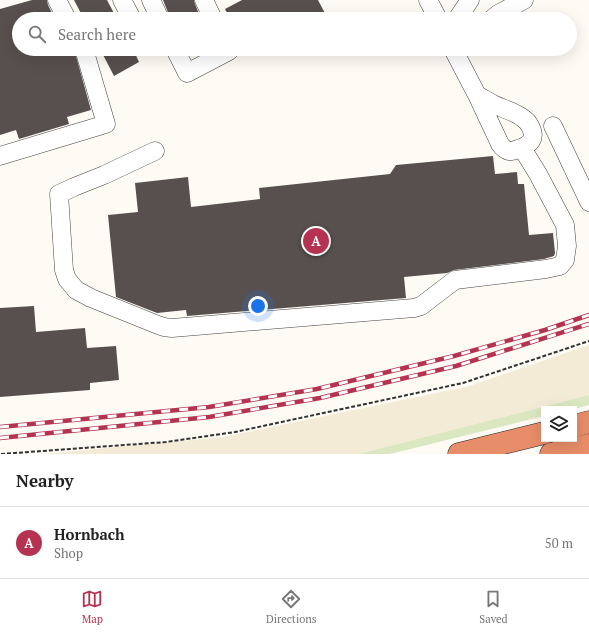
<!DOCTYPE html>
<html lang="en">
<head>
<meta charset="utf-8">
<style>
  body { margin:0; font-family:"PT Serif",serif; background:#f6f6f6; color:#222 }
  .controls { position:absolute; right:12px; bottom:12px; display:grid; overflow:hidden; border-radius:0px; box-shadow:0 4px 16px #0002 }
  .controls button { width:36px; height:36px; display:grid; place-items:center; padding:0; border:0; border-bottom:1px solid #e0e0e0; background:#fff; color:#222; font:20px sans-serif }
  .you { position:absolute; left:258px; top:306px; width:14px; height:14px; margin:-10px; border:3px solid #fff; border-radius:50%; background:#1a73e8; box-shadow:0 0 0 6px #1a73e833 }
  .badge { display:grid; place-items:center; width:26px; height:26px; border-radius:50%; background:#b53350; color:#fff; font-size:13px; font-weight:700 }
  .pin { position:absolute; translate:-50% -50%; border:2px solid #fff; box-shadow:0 1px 4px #0006 }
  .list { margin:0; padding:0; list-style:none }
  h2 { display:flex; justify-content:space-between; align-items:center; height:52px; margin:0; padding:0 16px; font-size:17px }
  h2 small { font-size:13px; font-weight:400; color:#767676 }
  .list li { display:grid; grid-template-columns:26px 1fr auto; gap:12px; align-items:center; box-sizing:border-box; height:72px; padding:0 16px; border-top:1px solid #e0e0e0 }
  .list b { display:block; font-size:15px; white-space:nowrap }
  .list p { margin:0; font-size:13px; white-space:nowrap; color:#767676 }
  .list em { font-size:13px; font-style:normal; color:#767676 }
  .icon { flex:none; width:22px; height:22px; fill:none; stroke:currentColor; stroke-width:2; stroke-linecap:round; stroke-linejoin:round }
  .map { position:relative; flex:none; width:589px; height:454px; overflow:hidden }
  .search { position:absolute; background:#fff; box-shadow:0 4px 16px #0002; left:12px; right:12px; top:12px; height:44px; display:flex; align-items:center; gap:10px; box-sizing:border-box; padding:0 14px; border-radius:22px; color:#767676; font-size:15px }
  .sheet { height:124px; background:#fff }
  nav { display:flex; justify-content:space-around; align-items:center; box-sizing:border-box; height:56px; border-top:1px solid #e0e0e0; background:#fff; font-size:11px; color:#767676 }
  nav a { display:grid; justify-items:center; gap:2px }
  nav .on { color:#b53350 }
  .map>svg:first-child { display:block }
  .farmland { fill:#f3ebd6 }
  .green { fill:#dbe7c0 }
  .building { fill:#58504e }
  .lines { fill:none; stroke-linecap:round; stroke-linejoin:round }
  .minor-casing { stroke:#434343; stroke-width:19 }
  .highway-casing { stroke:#212121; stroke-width:23 }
  .path { stroke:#323232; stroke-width:2; stroke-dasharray:4 2; stroke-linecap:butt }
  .minor { stroke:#fff; stroke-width:18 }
  .highway { stroke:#e88d69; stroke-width:22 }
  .rail-casing { stroke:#b53350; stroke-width:4.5 }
  .rail { stroke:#fff; stroke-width:3; stroke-dasharray:9; stroke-linecap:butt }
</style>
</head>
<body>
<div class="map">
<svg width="589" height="454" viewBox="0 0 589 454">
  <rect width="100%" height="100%" fill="#fefbf5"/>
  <polygon class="farmland" points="589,345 589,395 358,454 45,454 223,437 466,387"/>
  <polygon class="green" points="589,395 589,405 574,409 544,409 544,416 390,454 358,454"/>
  <g class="building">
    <polygon points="32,0 47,0 48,5 55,19 19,19 19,49 74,49 91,110 67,117 69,124 19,139 16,130 0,135 0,9"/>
    <polygon points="74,0 107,0 117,19 84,19"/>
    <polygon points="163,0 194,0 195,4 201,19 170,19 169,15"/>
    <polygon points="242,0 318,0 328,19 230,19 225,9"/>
    <polygon points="100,49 133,49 139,62 114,76"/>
    <polygon points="493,156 495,174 517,172 518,184 524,184 529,235 553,233 555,253 554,256 544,259 454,270 447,273 404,277 406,298 187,316 186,310 157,313 116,297 108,215 138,212 135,183 188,177 191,207 260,199 259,188 390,174 396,165"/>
    <polygon points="34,306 36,332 85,328 87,348 116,346 119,380 90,383 90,390 0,397 0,308"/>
  </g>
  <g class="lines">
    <g class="minor-casing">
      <g id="minor">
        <polyline points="57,0 67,19"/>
        <polyline points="122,0 132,19"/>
        <polyline points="151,0 160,19"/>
        <polyline points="204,0 213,19"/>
        <polyline points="428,0 438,19"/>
        <polyline points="457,19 470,0"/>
        <polyline points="492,19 498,14 524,0"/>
        <polyline points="175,49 187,73 229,51 228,49"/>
        <path d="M453,49L477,95L500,144C502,147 505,150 509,151C513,152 515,150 518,149C530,145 537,139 530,126C529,124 527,121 524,119C516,112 503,109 493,104C488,101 482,98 477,95"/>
        <polyline points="553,126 589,202"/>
        <polyline points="155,151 104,175 74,187 59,194 64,270 67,279 76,290 91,298 158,325 164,327 172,328 414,308 421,306 455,280 546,269 560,266 565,260 567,246 565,225 538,174 522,148"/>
        <polyline points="0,156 106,124 84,49"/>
      </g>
    </g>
    <g class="highway-casing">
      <g id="highway">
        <polyline points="574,426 589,422"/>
        <polyline points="459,454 544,433"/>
        <polyline points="551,454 589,445"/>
      </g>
    </g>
    <polyline class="path" points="1,454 166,442 235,432 463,383 589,341"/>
    <use href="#minor" class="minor"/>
    <use href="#highway" class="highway"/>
    <g class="rail-casing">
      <g id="rail">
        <polyline points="0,427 209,407 317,389 454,356 545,330 589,315"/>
        <polyline points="0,438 209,417 320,398 456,366 589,324"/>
      </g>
    </g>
    <use href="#rail" class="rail"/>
  </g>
</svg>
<div class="controls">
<button><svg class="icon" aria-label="layers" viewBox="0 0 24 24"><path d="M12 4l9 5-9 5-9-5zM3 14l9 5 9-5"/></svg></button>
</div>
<div class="you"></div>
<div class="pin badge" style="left:316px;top:241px">A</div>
<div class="search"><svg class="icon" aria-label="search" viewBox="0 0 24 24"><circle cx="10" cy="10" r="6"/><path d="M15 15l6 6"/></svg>Search here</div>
</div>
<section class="sheet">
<h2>Nearby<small></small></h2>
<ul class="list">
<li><span class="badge">A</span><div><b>Hornbach</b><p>Shop</p></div><em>50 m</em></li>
</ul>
</section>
<nav>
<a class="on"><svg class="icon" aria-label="map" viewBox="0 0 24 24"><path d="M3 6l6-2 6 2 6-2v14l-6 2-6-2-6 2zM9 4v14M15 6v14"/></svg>Map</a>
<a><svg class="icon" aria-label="directions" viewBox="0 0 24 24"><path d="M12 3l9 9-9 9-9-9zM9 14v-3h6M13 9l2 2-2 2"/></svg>Directions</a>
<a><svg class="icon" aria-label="saved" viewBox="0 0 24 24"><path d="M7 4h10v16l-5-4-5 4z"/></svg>Saved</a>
</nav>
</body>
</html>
